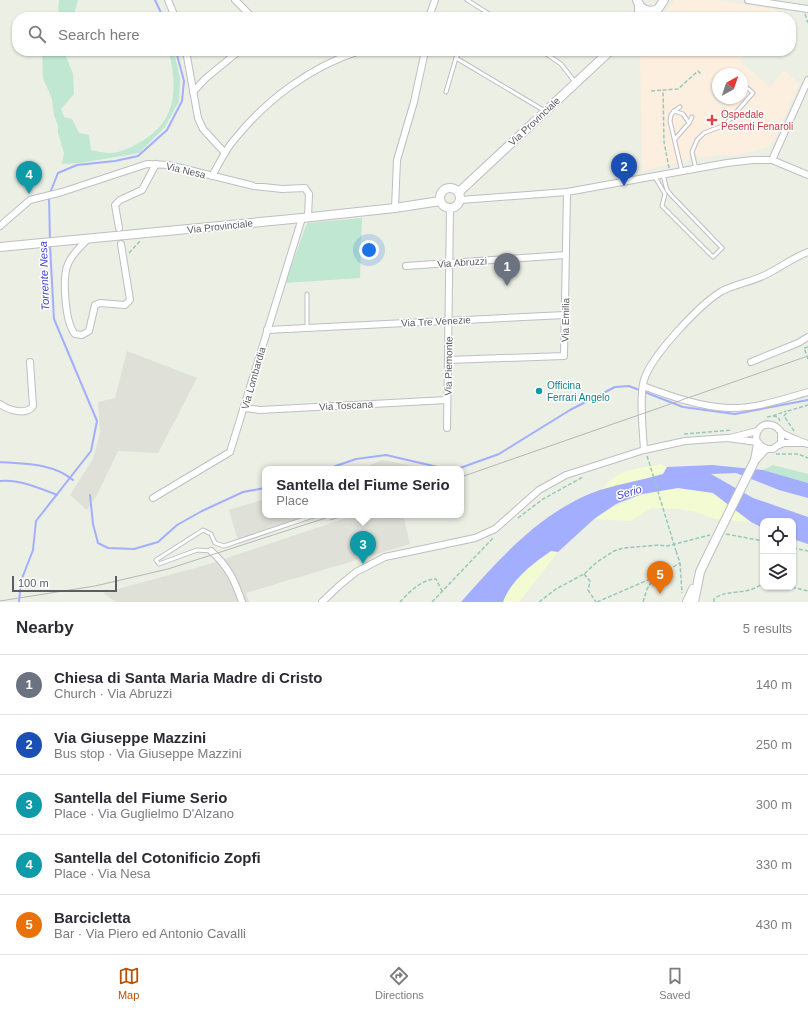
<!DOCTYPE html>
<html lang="en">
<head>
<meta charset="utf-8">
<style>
  body { margin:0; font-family:Arial,sans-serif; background:#f2f2f3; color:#2b2b33 }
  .controls { position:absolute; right:12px; bottom:12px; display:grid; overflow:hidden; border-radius:8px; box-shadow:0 1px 3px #0004 }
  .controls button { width:36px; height:36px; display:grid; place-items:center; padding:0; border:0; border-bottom:1px solid #e1e1e2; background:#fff; color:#2b2b33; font:20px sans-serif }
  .compass { position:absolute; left:712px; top:68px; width:36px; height:36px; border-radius:50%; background:#fff; box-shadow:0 1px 3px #0004; rotate:40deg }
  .scale { position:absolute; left:12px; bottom:10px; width:105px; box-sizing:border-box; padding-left:4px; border:2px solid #5c5c65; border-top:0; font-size:11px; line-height:14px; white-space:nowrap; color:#5c5c65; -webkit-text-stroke:3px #fff; paint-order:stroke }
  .you { position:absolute; left:369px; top:250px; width:14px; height:14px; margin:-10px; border:3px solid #fff; border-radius:50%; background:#1a73e8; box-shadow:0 0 0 6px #1a73e833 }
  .badge { display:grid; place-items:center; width:26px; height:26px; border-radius:50%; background:#b45309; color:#fff; font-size:13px; font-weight:700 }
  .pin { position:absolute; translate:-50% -33px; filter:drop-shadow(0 1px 2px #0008) }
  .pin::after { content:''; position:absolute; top:21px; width:14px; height:12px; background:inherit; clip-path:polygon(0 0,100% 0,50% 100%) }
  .popup { position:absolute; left:262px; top:466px; width:202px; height:52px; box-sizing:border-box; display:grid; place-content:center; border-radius:8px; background:#fff; filter:drop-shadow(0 1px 3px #0005); font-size:13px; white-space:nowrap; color:#7c7c81 }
  .popup b { font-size:15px; color:#2b2b33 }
  .popup::after { content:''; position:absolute; left:50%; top:100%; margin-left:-8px; border:8px solid transparent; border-top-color:#fff }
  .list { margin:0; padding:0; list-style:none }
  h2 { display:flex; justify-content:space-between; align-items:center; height:52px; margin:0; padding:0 16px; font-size:17px }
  h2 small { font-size:13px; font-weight:400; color:#7c7c81 }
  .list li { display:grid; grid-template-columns:26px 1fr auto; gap:12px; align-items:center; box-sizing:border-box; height:60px; padding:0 16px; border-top:1px solid #e1e1e2 }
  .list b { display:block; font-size:15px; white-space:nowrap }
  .list p { margin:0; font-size:13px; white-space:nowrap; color:#7c7c81 }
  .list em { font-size:13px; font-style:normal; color:#7c7c81 }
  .icon { flex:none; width:22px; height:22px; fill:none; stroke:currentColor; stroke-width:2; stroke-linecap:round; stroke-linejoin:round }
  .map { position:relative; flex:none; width:808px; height:602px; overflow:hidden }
  .search { position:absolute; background:#fff; box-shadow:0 1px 3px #0004; left:12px; right:12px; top:12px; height:44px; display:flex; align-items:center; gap:10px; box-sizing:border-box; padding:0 14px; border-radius:16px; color:#7c7c81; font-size:15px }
  .sheet { height:352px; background:#fff }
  nav { display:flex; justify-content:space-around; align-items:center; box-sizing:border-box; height:56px; border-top:1px solid #e1e1e2; background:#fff; font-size:11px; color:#7c7c81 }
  nav a { display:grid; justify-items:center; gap:2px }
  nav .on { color:#b45309 }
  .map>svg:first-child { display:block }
  .industrial { fill:#dfe0d8 }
  .medical { fill:#fcefdf; fill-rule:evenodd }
  .green { fill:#bfe7d1 }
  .sand { fill:#f2fbd2 }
  .water { fill:#a3aeff }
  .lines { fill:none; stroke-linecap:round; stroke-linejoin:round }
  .stream { stroke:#a3aeff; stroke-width:2 }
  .service-casing { stroke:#bebec5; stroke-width:5 }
  .minor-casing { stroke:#bebec5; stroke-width:8 }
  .tertiary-casing { stroke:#bebec5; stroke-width:10 }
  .path { stroke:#98c8bb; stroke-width:1.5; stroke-dasharray:4 2; stroke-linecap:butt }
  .service { stroke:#fff; stroke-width:3 }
  .minor { stroke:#fff; stroke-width:6 }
  .tertiary { stroke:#fff; stroke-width:8 }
  .tram { stroke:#b7b7b8; stroke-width:1 }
  .tertiary-bridge-casing { stroke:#bebec5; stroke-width:10; stroke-linecap:butt }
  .path-bridge { stroke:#98c8bb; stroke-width:1.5; stroke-dasharray:4 2; stroke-linecap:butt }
  .tertiary-bridge { stroke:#fff; stroke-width:8 }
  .health-dot { fill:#e0444e; stroke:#fff; stroke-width:1.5 }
  .culture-dot { fill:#0f9aa8; stroke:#fff; stroke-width:1.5 }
  .labels { text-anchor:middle; stroke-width:3; stroke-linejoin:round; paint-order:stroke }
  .health-label { font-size:10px; fill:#be3a42; stroke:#fff; text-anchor:start }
  .street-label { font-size:10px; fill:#5c5c65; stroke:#fff }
  .culture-label { font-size:10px; fill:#0d838f; stroke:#fff; text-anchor:start }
  .water-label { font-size:11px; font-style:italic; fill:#4247c6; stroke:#fff }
</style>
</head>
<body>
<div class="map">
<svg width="808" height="602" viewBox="0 0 808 602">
  <rect width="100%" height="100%" fill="#ecefe4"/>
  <g class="industrial">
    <polygon points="127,351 197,378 158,453 118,451 97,495 87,510 70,495 93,459 100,433 98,402 115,398"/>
    <polygon points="382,460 417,467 421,469 361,469"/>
    <polygon points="265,499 265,515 324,515 239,544 229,510"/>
    <polygon points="355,515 403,515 410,544 246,593 249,602 116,602 103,593 206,565"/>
  </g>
  <g class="medical">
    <polygon points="675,0 715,0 779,10 775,17 661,17"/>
    <path d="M640,51H747L739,60L770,87L784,70L799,84L774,141L769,147L734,156L719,155L700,158L697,156L695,152H690L689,160L642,171ZM718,74H742V98H718Z"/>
  </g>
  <g class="green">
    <polygon points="59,0 78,0 73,17 58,17"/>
    <path d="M42,51H67L65,54L73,74L74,94L61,109L64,117L72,119L79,133L89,135L91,150C111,155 117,154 135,145C177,124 178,92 169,51H174L180,79L179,101L165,127L139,153L80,163L62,164L64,153L58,133V126L54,115L52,99L43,78Z"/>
    <polygon points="362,218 360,278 285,283 307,223"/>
    <polygon points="773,465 808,474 808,483 763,470"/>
  </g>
  <g class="sand">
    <path d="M660,464L667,467L663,474L601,490C617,469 636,469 660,464Z"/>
    <path d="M678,488L713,493L751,522L715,519L693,511L677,509L651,508L631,521L594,519C625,498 642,494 678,488Z"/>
    <path d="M552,551L558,552L519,602H503C511,580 533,564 552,551Z"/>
  </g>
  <path class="water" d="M712,465L763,470L808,483V498L779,490L736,473L711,474L753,498L808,517V544L793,539V521H763V528L751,522L713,493L678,488L642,494L616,504L594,519L558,552L551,551C532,564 511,580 503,602H461C500,558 542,510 600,490C620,484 642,480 663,474L667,467Z"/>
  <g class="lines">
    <g class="stream">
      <polyline points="155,0 163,17"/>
      <polyline points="50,193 58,173 77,165 115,161 138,156 167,130 182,101 184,81 176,51"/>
      <polyline points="49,197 50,241"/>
      <path d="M0,462C25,464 53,463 73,480"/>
      <polyline points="327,469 356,459 386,455 442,468 460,468 499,454 570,410 615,387 629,386 683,407 735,414 808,400"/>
      <path d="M0,481C19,479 39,488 57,495"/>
      <polyline points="90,495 93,524 98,543 108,548 134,549 158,542 177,525 202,511 243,492 265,488"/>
      <polyline points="19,602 21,581 33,550 36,521 91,451 97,421 54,319 50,245"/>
    </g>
    <g class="service-casing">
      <g id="service">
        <polyline points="467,0 494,17"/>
        <polyline points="460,51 456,58 545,111"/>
        <polyline points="542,51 561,64 575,82"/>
        <polyline points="446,92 456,58"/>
        <polyline points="674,111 680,107"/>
        <polyline points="724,111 732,118"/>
        <polyline points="689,123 692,117"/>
        <polyline points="675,139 689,123 683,114 674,111 671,115 670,121 682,172"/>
        <polyline points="696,169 692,152 697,140 704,133 725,125 753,93 742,83"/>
        <polyline points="655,177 665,194 662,206 713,257 722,248 671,195 667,190 663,175"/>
        <polyline points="307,328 307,294"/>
        <polyline points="211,551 197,550 159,564 156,560 203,530 211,534 215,543 224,546 316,515"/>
      </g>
    </g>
    <g class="minor-casing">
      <g id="minor">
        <polyline points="168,0 175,17"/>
        <polyline points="235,0 252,17"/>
        <polyline points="748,0 808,9"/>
        <polyline points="429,17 435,0"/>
        <polyline points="186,51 198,118 203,129 225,153"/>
        <polyline points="193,92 205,79 239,51"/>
        <polyline points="772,160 808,80"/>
        <path d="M212,176C219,164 225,150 234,140C266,100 311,66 360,51"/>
        <polyline points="460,200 567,192 727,163 753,160 772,160 808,175"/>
        <polyline points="395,208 397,160 414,102 425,51"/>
        <polyline points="0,226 30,200 62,192 147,164 169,165 254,186 282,189 305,188 309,194 308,217"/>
        <polyline points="119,228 115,205 120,200 142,190 156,164"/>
        <path d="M87,240C80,247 72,254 68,264C62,277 65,323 75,334L82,335L89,331L95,305L100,303L125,305L130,300L121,244"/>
        <polyline points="406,266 566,255"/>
        <polyline points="267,330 565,315"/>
        <polyline points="448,360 564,356 567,192"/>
        <polyline points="751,362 798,343 808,337"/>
        <path d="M643,386C670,396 700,407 729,408C756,409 783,399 808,392"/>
        <path d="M0,404C8,410 26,416 33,406L30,362"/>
        <polyline points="244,408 260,410 447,400"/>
        <polyline points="447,428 450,208"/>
        <path d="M781,432V443L773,449H765L757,442C754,432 761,422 772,425C777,426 779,430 782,433C785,435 804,443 808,444"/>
        <polyline points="730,438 757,431"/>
        <polyline points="779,445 784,443 803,443"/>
        <path d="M644,450C643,432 639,396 644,380C651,356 700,304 722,291C735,284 751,282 765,275C780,268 792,258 808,252"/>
        <polyline points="153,498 230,452 302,218"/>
        <path d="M211,551C228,566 235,581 242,602"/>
        <polyline points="322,602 340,585 356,572 385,557 475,538 495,529 539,490 566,475 644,450 685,441 727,438 757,442"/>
      </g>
    </g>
    <g class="tertiary-casing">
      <g id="tertiary">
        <path d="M637,0C640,10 649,13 658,9L664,0"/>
        <polyline points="639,4 639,17"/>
        <circle cx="450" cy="198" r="10"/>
        <polyline points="459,192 610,51"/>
        <polyline points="0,247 302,218 395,208 440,201"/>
        <polyline points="755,460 758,444"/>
        <polyline points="755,460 765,449"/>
        <polyline points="687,602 693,589"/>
        <polyline points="694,602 700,572 709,553"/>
      </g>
    </g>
    <g class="path">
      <polyline points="805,14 808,23"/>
      <polyline points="651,91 663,90"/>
      <polyline points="669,168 664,142 663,90 678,89 698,71 702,75"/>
      <polyline points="129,253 140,241"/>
      <polyline points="808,347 804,348 808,359"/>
      <polyline points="773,416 786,411"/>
      <polyline points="767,417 773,416 778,417 780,421"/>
      <polyline points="794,431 784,416 788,411 808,405"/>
      <polyline points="684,434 732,430"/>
      <polyline points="776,454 798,454 808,458"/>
      <polyline points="647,456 649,462"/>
      <polyline points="518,518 543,499 583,477"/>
      <polyline points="726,534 763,541"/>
      <polyline points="793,548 808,551"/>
      <polyline points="676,551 680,563 682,593"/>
      <polyline points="584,574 590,581 588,590 596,602"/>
      <polyline points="792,587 808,591"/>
      <path d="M400,602C409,592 422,579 436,579L442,591"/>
      <polyline points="432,602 494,537"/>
      <polyline points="539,602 556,589 584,574 597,562 614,551 623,548 659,545 667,546 710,535"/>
      <polyline points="597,602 655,577 680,563"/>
      <polyline points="643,602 647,589 654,578"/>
      <path d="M714,602V599C727,588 746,597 763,583"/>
    </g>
    <use href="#service" class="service"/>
    <use href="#minor" class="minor"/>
    <use href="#tertiary" class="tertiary"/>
    <g class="tram">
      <polyline points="461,477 808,356"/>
      <polyline points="330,520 346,515"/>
      <polyline points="0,601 95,586 168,569 335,515"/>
    </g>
    <g class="tertiary-bridge-casing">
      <polyline id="tertiary-bridge" points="709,553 755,460"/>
    </g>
    <polyline class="path-bridge" points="649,462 676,551"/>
    <use href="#tertiary-bridge" class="tertiary-bridge"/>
  </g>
  <path class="health-dot" d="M710 114h4v4h4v4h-4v4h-4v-4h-4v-4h4z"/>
  <circle class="culture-dot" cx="539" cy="391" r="4"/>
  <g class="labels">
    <g class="health-label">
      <text x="721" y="118">Ospedale<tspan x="721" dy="12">Pesenti Fenaroli</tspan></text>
    </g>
    <g class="street-label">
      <text transform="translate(534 121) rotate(-43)" y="4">Via Provinciale</text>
      <text transform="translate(186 170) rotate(13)" y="4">Via Nesa</text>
      <text transform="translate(220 226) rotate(-6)" y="4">Via Provinciale</text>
      <text transform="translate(462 262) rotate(-4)" y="4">Via Abruzzi</text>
      <text transform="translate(565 320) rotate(-89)" y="4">Via Emilia</text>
      <text transform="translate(436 321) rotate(-3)" y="4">Via Tre Venezie</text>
      <text transform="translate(448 366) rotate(-89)" y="4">Via Piemonte</text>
      <text transform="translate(253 378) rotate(-74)" y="4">Via Lombardia</text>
      <text transform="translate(346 405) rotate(-3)" y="4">Via Toscana</text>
    </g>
    <g class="culture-label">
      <text x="547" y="389">Officina<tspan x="547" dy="12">Ferrari Angelo</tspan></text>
    </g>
    <g class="water-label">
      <text transform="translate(44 276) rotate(-92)" y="4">Torrente Nesa</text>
      <text transform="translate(629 492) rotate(-16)" y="4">Serio</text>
    </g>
  </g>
</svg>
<div class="controls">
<button><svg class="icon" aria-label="locate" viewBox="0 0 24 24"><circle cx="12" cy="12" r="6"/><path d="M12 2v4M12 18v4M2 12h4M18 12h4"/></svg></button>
<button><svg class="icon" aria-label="layers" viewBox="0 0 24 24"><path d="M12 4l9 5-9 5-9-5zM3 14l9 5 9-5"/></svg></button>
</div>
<svg class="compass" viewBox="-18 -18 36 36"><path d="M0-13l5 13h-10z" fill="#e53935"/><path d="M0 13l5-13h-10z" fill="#7c7c81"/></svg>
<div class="scale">100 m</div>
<div class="you"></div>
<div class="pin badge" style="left:507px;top:286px;background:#6b7280">1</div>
<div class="pin badge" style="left:624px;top:186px;background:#1a4fb4">2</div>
<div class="pin badge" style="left:363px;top:564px;background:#0f9aa8">3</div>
<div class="popup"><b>Santella del Fiume Serio</b>Place</div>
<div class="pin badge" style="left:29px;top:194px;background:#0f9aa8">4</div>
<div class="pin badge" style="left:660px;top:594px;background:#e8710a">5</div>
<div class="search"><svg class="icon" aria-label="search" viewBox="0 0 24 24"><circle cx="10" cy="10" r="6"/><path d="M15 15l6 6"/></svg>Search here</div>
</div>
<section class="sheet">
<h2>Nearby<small>5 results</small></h2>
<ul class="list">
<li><span class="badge" style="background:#6b7280">1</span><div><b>Chiesa di Santa Maria Madre di Cristo</b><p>Church · Via Abruzzi</p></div><em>140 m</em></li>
<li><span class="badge" style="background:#1a4fb4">2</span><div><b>Via Giuseppe Mazzini</b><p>Bus stop · Via Giuseppe Mazzini</p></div><em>250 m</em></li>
<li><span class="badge" style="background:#0f9aa8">3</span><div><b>Santella del Fiume Serio</b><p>Place · Via Guglielmo D'Alzano</p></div><em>300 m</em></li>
<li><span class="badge" style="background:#0f9aa8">4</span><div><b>Santella del Cotonificio Zopfi</b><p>Place · Via Nesa</p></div><em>330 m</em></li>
<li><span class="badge" style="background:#e8710a">5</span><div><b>Barcicletta</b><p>Bar · Via Piero ed Antonio Cavalli</p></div><em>430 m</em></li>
</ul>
</section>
<nav>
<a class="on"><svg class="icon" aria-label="map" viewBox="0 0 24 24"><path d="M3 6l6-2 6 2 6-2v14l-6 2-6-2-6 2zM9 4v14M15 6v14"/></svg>Map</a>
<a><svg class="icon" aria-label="directions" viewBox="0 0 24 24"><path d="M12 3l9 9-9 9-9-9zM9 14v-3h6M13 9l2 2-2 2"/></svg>Directions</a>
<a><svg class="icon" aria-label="saved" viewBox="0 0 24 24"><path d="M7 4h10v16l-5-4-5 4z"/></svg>Saved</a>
</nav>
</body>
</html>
